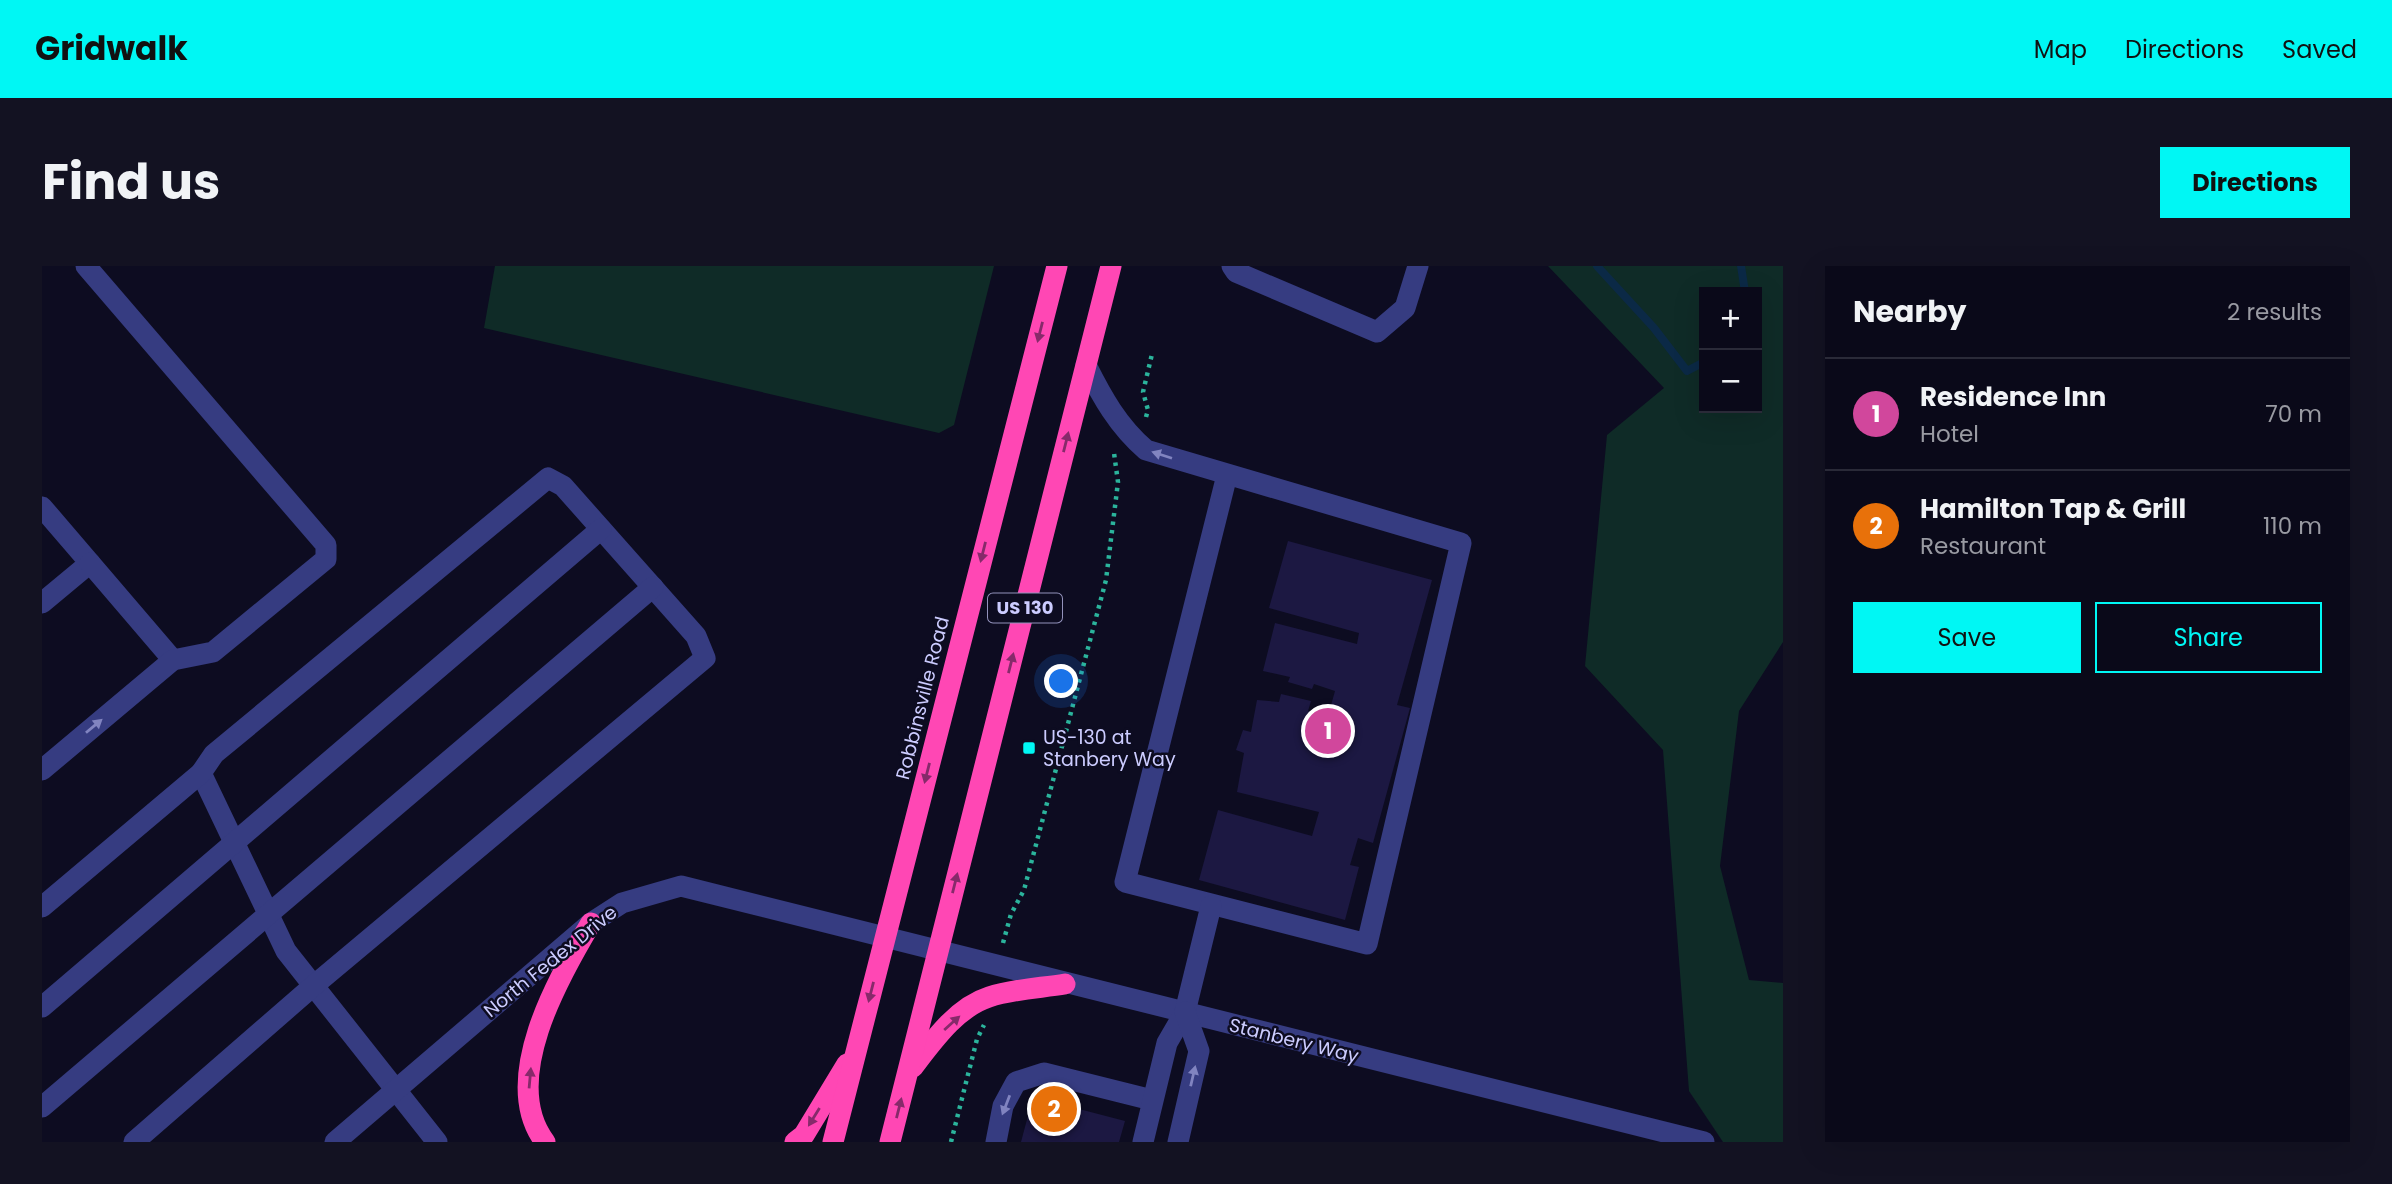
<!DOCTYPE html>
<html lang="en">
<head>
<meta charset="utf-8">
<style>
  body { margin:0; font-family:Poppins,sans-serif; background:#131222; color:#f1f3f6 }
  .controls { position:absolute; right:21px; top:21px; display:grid; overflow:hidden; border-radius:0px; box-shadow:0 7px 28px #0002 }
  .controls button { width:63px; height:63px; display:grid; place-items:center; padding:0; border:0; border-bottom:2px solid #2a2a38; background:#0a0919; color:#f1f3f6; font:35px sans-serif }
  .you { position:absolute; left:1020px; top:416px; width:24px; height:24px; margin:-18px; border:5px solid #fff; border-radius:50%; background:#1a73e8; box-shadow:0 0 0 10px #1a73e833 }
  .badge { display:grid; place-items:center; width:46px; height:46px; border-radius:50%; background:#00f7f4; color:#fff; font-size:23px; font-weight:700 }
  .pin { position:absolute; translate:-50% -50%; border:4px solid #fff; box-shadow:0 2px 7px #0006 }
  .list { margin:0; padding:0; list-style:none }
  h2 { display:flex; justify-content:space-between; align-items:center; height:91px; margin:0; padding:0 28px; font-size:30px }
  h2 small { font-size:23px; font-weight:400; color:#999aa2 }
  .list li { display:grid; grid-template-columns:46px 1fr auto; gap:21px; align-items:center; box-sizing:border-box; height:112px; padding:0 28px; border-top:2px solid #2a2a38 }
  .list b { display:block; font-size:26px; white-space:nowrap }
  .list p { margin:0; font-size:23px; white-space:nowrap; color:#999aa2 }
  .list em { font-size:23px; font-style:normal; color:#999aa2 }
  .actions { display:flex; gap:14px; padding:21px 28px }
  .actions a { flex:1; padding:16px 0; border:2px solid #00f7f4; border-radius:0px; text-align:center; font-size:24px; color:#00f7f4 }
  .actions .main { background:#00f7f4; color:#111 }
  .map { position:relative; flex:none; width:1741px; height:876px; overflow:hidden; border-radius:0px }
  header { display:flex; align-items:center; gap:42px; box-sizing:border-box; height:98px; padding:0 35px; background:#00f7f4; color:#111 }
  header strong { font-size:33px }
  nav { display:flex; gap:38px; margin-inline-start:auto; font-size:24px }
  .intro { display:flex; align-items:center; justify-content:space-between; box-sizing:border-box; height:168px; padding:0 42px }
  h1 { margin:0; font-size:49px }
  .button { padding:18px 32px; border-radius:0px; background:#00f7f4; color:#111; font-size:24px; font-weight:700 }
  main { display:flex; gap:42px; padding:0 42px }
  aside { flex:1; background:#0a0919; border-radius:0px; box-shadow:0 7px 28px #0002 }
  .map>svg:first-child { display:block }
  .green { fill:#0f2b27; fill-rule:evenodd }
  .lines { fill:none; stroke-linecap:round; stroke-linejoin:round }
  .stream { stroke:#0b2946; stroke-width:8 }
  .building { fill:#1c1842 }
  .path { stroke:#2bb49c; stroke-width:4.5; stroke-dasharray:3.5 5; stroke-linecap:butt }
  .minor { stroke:#363c81; stroke-width:21 }
  .highway { stroke:#ff47b4; stroke-width:21 }
  .oneway { fill:#862a6a }
  .oneway2 { fill:#8184c0 }
  .poi-dot { fill:#00f7f4; stroke:#0d0c21; stroke-width:2.5 }
  .labels { text-anchor:middle; stroke-width:5; stroke-linejoin:round; paint-order:stroke }
  .shield { fill:#0d0c21; stroke:#9392bc; stroke-width:2 }
  .shield-label { font-size:18px; font-weight:bold; fill:#ccf }
  .street-label { font-size:19px; fill:#ccf; stroke:#0d0c21 }
  .poi-label { font-size:19px; fill:#ccf; stroke:#0d0c21; text-anchor:start }
</style>
</head>
<body>
<header>
<strong>Gridwalk</strong>
<nav><a>Map</a><a>Directions</a><a>Saved</a></nav>
</header>
<div class="intro"><h1>Find us</h1><a class="button">Directions</a></div>
<main>
<div class="map">
<svg width="1741" height="876" viewBox="0 0 1741 876">
  <rect width="100%" height="100%" fill="#0d0c21"/>
  <g class="green">
    <polygon points="453,0 952,0 912,159 897,167 442,62"/>
    <path d="M1506,0H1741V376L1697,445L1678,600L1707,714L1741,717V876H1681L1647,825L1621,484L1543,400L1565,169L1622,122ZM1715,26V142H1662V26Z"/>
  </g>
  <g class="lines">
    <g class="stream">
      <polyline points="1555,0 1612,62 1645,105 1662,96"/>
      <polyline points="1699,0 1703,26"/>
    </g>
  </g>
  <g class="building">
    <polygon points="1246,275 1390,314 1355,439 1368,442 1331,577 1316,572 1308,599 1317,601 1303,654 1157,614 1176,544 1270,570 1277,546 1195,526 1202,487 1194,484 1201,464 1209,466 1215,434 1237,436 1239,428 1269,435 1266,445 1286,450 1293,425 1272,418 1270,423 1246,416 1248,411 1221,405 1233,357 1315,378 1317,367 1227,342"/>
    <polygon points="991,831 1083,855 1077,876 979,876"/>
  </g>
  <g class="lines">
    <g class="path">
      <polyline points="1104,151 1106,144 1101,126 1110,88"/>
      <polyline points="961,677 969,648 982,624 1064,314 1076,216 1072,187"/>
      <polyline points="909,876 935,773 942,759"/>
    </g>
    <g class="minor">
      <polyline points="1190,0 1194,6 1335,66 1363,42 1376,0"/>
      <path d="M1044,99C1060,131 1076,160 1104,184L1419,277L1325,678L1083,616L1185,209"/>
      <polyline points="0,241 48,297 0,337"/>
      <polyline points="48,297 131,394"/>
      <polyline points="0,504 131,394 171,386 284,293 284,279 44,0"/>
      <polyline points="159,507 244,685 395,876"/>
      <polyline points="0,641 159,507 172,488 506,212 521,220 654,370 663,392 270,721 92,876"/>
      <polyline points="0,741 559,263"/>
      <polyline points="0,841 611,321"/>
      <polyline points="293,876 549,657 580,637 639,620 1662,876"/>
      <polyline points="954,876 961,840 974,816 1002,807 1110,834"/>
      <polyline points="1101,876 1125,777 1143,746 1169,640"/>
      <polyline points="1136,876 1157,785 1143,746"/>
    </g>
    <g class="highway">
      <path d="M871,801C891,775 915,741 947,731C971,723 999,722 1023,718"/>
      <path d="M503,876C457,815 516,712 549,657"/>
      <polyline points="753,876 762,869 805,798"/>
      <polyline points="791,876 1015,0"/>
      <polyline points="848,876 1069,0"/>
    </g>
  </g>
  <defs><path id="oneway-solid" d="M-6-.8H1V-3.2L6.5 0L1 3.2V.8H-6Z" transform="scale(1.75)"/></defs>
  <g class="oneway">
    <use href="#oneway-solid" transform="translate(998 66) rotate(104)"/>
    <use href="#oneway-solid" transform="translate(1024 176) rotate(-76)"/>
    <use href="#oneway-solid" transform="translate(941 286) rotate(104)"/>
    <use href="#oneway-solid" transform="translate(969 397) rotate(-76)"/>
    <use href="#oneway-solid" transform="translate(885 507) rotate(104)"/>
    <use href="#oneway-solid" transform="translate(913 617) rotate(-76)"/>
    <use href="#oneway-solid" transform="translate(829 726) rotate(104)"/>
    <use href="#oneway-solid" transform="translate(910 757) rotate(-42)"/>
    <use href="#oneway-solid" transform="translate(488 812) rotate(-85)"/>
    <use href="#oneway-solid" transform="translate(857 842) rotate(-76)"/>
    <use href="#oneway-solid" transform="translate(772 851) rotate(122)"/>
  </g>
  <g class="oneway2">
    <use href="#oneway-solid" transform="translate(1120 189) rotate(-162)"/>
    <use href="#oneway-solid" transform="translate(52 460) rotate(-40)"/>
    <use href="#oneway-solid" transform="translate(1151 810) rotate(-77)"/>
    <use href="#oneway-solid" transform="translate(964 839) rotate(111)"/>
  </g>
  <rect class="poi-dot" x="980" y="475" width="14" height="14" rx="3.5"/>
  <g class="labels">
    <rect class="shield" x="946" y="327.5" width="74" height="29" rx="5"/>
    <g class="shield-label">
      <text x="983" y="348">US 130</text>
    </g>
    <g class="street-label">
      <text transform="translate(880 432) rotate(-76)" y="7">Robbinsville Road</text>
      <text transform="translate(508 695) rotate(-39)" y="7">North Fedex Drive</text>
      <text transform="translate(1252 774) rotate(14)" y="7">Stanbery Way</text>
    </g>
    <g class="poi-label">
      <text x="1001" y="478">US-130 at<tspan x="1001" dy="22">Stanbery Way</tspan></text>
    </g>
  </g>
</svg>
<div class="controls">
<button>+</button>
<button>−</button>
</div>
<div class="you"></div>
<div class="pin badge" style="left:1286px;top:465px;background:#d1479c">1</div>
<div class="pin badge" style="left:1012px;top:843px;background:#e8710a">2</div>
</div>
<aside>
<h2>Nearby<small>2 results</small></h2>
<ul class="list">
<li><span class="badge" style="background:#d1479c">1</span><div><b>Residence Inn</b><p>Hotel</p></div><em>70 m</em></li>
<li><span class="badge" style="background:#e8710a">2</span><div><b>Hamilton Tap &amp; Grill</b><p>Restaurant</p></div><em>110 m</em></li>
</ul>
<div class="actions"><a class="main">Save</a><a>Share</a></div>
</aside>
</main>
</body>
</html>
